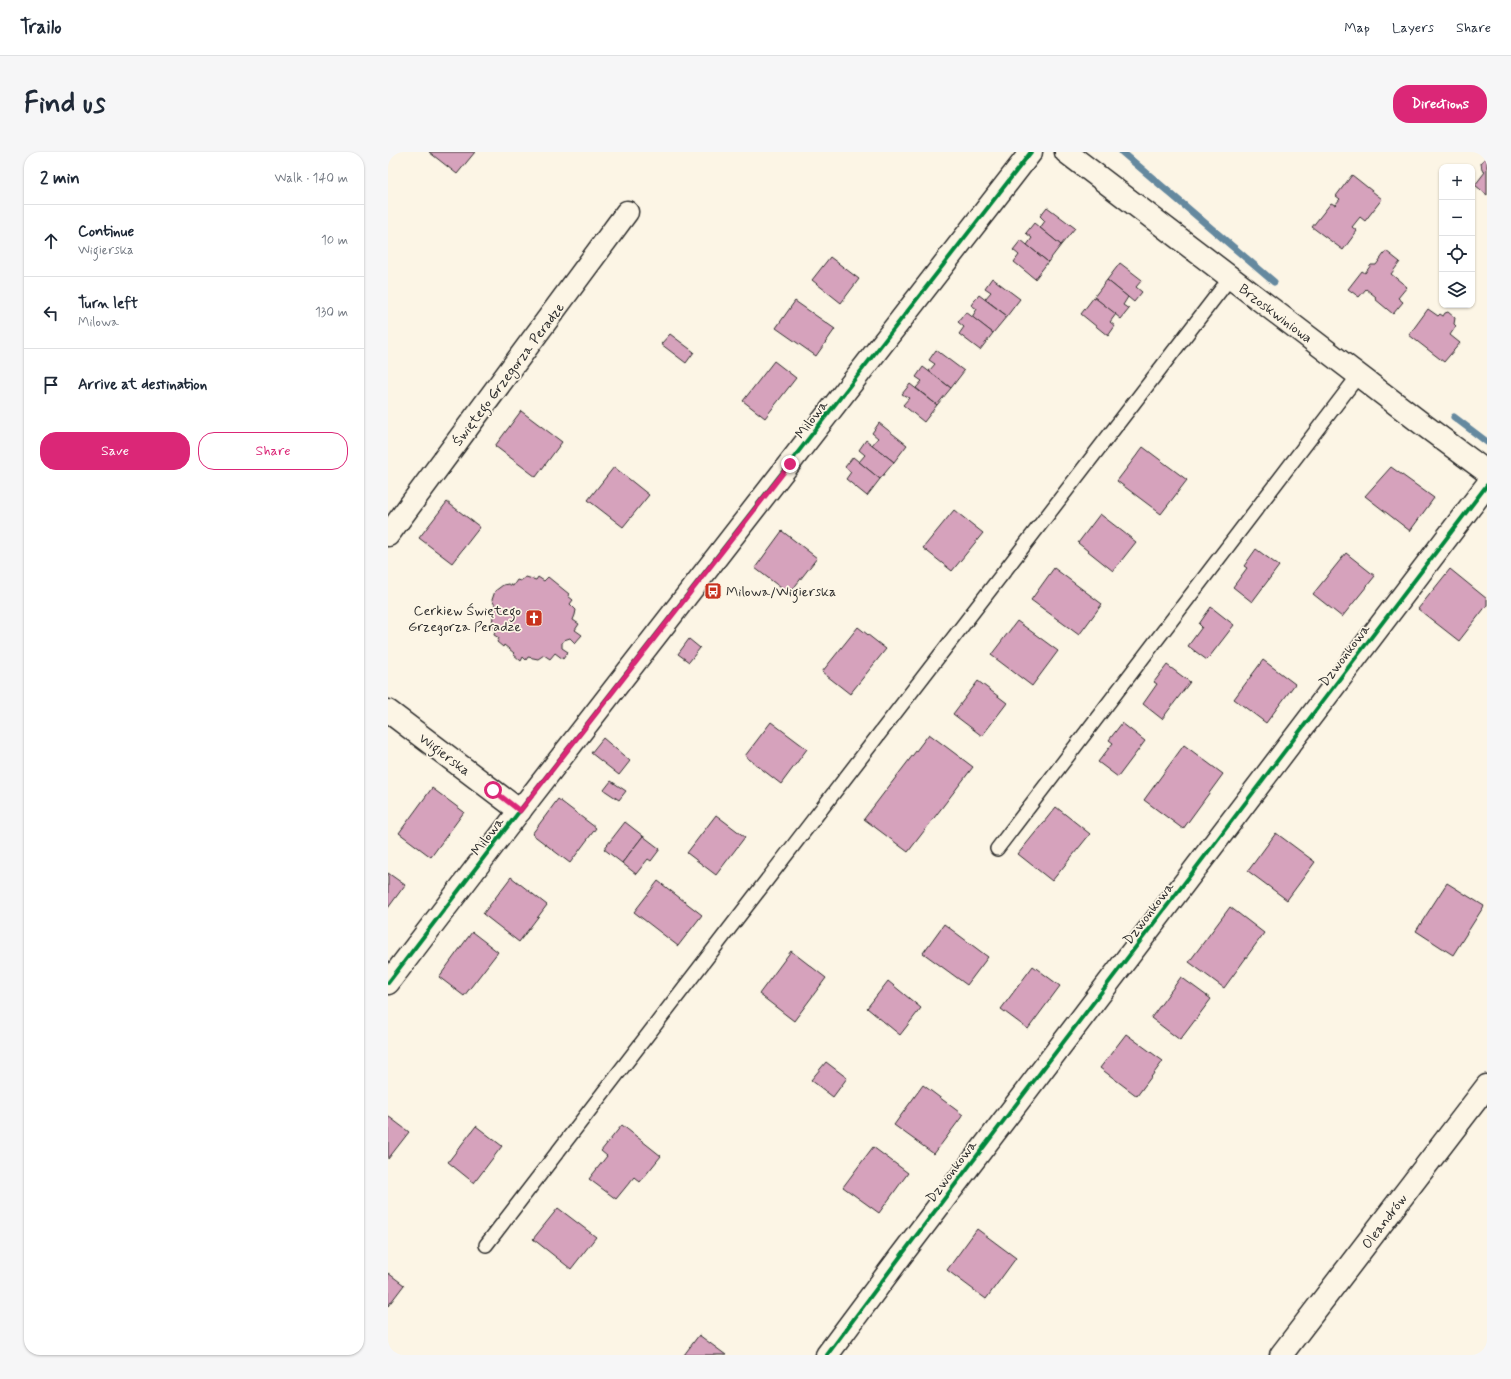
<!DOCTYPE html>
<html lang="en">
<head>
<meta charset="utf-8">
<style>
  body { margin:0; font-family:Mynerve,sans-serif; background:#f6f6f7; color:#1f2937 }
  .controls { position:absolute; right:12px; top:12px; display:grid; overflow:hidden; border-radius:8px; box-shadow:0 1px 3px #0004 }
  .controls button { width:36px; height:36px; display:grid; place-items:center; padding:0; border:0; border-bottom:1px solid #e0e1e3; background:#fff; color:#1f2937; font:20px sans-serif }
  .stop { position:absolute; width:12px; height:12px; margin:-9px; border:3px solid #db2777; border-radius:50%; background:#fff }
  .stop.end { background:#db2777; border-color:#fff; box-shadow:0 1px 4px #0008 }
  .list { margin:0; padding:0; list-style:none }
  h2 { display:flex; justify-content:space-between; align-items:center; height:52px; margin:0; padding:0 16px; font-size:17px }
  h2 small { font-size:13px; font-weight:400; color:#747a83 }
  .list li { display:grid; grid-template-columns:26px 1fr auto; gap:12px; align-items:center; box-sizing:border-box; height:72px; padding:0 16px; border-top:1px solid #e0e1e3 }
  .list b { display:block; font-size:15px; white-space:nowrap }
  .list p { margin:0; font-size:13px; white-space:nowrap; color:#747a83 }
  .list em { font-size:13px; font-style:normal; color:#747a83 }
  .actions { display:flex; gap:8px; padding:12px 16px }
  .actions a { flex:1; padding:9px 0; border:1px solid #db2777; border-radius:16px; text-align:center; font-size:14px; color:#db2777 }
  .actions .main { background:#db2777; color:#fff }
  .icon { flex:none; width:22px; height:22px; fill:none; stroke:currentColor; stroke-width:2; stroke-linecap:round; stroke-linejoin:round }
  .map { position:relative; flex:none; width:1099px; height:1203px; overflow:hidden; border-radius:16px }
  header { display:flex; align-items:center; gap:24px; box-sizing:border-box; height:56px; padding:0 20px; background:#fff; border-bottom:1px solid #e0e1e3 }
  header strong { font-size:19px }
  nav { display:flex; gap:22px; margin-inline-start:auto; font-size:14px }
  .intro { display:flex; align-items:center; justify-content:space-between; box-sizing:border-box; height:96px; padding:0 24px }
  h1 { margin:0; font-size:28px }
  .button { padding:10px 18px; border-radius:16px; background:#db2777; color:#fff; font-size:14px; font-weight:700 }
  main { display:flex; gap:24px; padding:0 24px }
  aside { flex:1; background:#fff; border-radius:16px; box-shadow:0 1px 3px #0004 }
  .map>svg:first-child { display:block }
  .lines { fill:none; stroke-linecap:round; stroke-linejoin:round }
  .stream { stroke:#65899f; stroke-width:7 }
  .building { fill:#d6a2bc; stroke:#2b2b2b }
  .lane-casing { stroke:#2b2b2b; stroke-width:16 }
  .street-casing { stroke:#2b2b2b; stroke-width:25 }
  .lane { stroke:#fcf5e5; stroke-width:13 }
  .street { stroke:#fcf5e5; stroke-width:22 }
  .cycleway-casing { stroke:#fcf5e5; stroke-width:6 }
  .cycleway { stroke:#00873e; stroke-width:4 }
  .route { stroke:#db2777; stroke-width:5 }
  .labels { text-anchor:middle; stroke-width:3.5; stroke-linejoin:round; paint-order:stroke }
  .street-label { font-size:14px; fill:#2b2b2b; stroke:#fcf5e5 }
  .poi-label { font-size:14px; fill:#2b2b2b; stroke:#fcf5e5; text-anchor:start }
</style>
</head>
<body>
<header>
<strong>Trailo</strong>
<nav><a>Map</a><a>Layers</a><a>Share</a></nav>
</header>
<div class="intro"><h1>Find us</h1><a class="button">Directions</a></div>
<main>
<aside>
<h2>2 min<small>Walk · 140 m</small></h2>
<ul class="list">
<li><svg class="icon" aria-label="ahead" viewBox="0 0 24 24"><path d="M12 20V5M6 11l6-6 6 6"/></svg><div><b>Continue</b><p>Wigierska</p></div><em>10 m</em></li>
<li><svg class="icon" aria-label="left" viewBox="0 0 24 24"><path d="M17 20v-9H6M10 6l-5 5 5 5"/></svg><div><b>Turn left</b><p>Milowa</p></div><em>130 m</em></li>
<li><svg class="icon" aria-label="arrive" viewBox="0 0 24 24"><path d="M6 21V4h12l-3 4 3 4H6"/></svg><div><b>Arrive at destination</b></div></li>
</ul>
<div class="actions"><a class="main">Save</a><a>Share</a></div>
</aside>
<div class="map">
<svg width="1099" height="1203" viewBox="0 0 1099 1203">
  <rect width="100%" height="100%" fill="#fcf5e5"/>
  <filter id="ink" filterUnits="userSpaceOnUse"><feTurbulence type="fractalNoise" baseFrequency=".025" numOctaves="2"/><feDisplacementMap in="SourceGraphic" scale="8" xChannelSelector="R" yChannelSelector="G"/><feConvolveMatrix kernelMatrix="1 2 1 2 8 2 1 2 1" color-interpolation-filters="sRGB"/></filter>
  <g filter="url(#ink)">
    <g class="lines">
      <g class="stream">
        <polyline points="734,0 886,130"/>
        <polyline points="1066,265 1099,290"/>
      </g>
    </g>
    <g class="building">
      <polygon points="41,0 87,0 69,22"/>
      <polygon points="1099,4 1099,43 1087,33 1097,20 1094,18 1093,11"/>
      <polygon points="964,23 994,47 977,69 972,65 964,75 969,79 955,98 924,75 943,51 947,53 952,47 948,44"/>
      <polygon points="659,55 687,76 673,93 652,76 657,69 652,64"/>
      <polygon points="646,71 673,93 660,110 639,93 644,86 638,81"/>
      <polygon points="633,88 660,110 647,127 626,110 631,103 625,98"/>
      <polygon points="998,99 1012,110 1003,122 1019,135 1010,146 1015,150 1005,162 987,147 988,145 978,137 971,145 960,137 974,119 977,121 983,113 988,113"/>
      <polygon points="442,105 471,127 453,151 424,128"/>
      <polygon points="732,111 754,128 748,135 754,140 746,150 719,128"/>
      <polygon points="604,126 632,147 619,164 597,147 603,140 597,136"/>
      <polygon points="719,128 740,145 735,153 741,157 733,167 706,145"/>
      <polygon points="591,143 619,164 605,181 584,165 589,157 583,153"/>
      <polygon points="706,145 728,162 722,170 727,174 720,184 693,162"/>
      <polygon points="407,149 447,177 428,204 388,176"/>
      <polygon points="1040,157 1050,164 1052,162 1055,164 1057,161 1060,160 1067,166 1066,172 1068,174 1062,183 1072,191 1056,210 1021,183"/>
      <polygon points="578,160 605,181 592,198 571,182 576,175 570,170"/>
      <polygon points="282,182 306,200 298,211 273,192"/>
      <polygon points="548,198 576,219 563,236 541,219 547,212 541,208"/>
      <polygon points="386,209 408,226 377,266 355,249"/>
      <polygon points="535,215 563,236 549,253 528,236 534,229 528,225"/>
      <polygon points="522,232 549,253 536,270 515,253 521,246 514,242"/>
      <polygon points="133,259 174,290 148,325 107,294"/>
      <polygon points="491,271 519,293 506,310 484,293 490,286 484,281"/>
      <polygon points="478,288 506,310 492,327 471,310 477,303 471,298"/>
      <polygon points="755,295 799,328 773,362 729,329"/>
      <polygon points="465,305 492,327 479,344 458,327 463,320 457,315"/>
      <polygon points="226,315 261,343 235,375 200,348"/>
      <polygon points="1003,315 1046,346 1022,379 977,344"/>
      <polygon points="59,350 92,375 64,411 31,386"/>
      <polygon points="566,358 595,381 564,419 535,396"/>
      <polygon points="712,362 748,390 725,419 690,391"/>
      <polygon points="394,379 429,406 401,442 367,416"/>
      <polygon points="868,397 891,414 864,450 845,435 859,416 856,414"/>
      <polygon points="958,401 987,424 954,465 925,442"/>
      <polygon points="666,416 714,452 691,483 643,448"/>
      <polygon points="1062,417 1099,447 1099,453 1071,489 1030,457"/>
      <polygon points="138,425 148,428 150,425 156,429 160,425 181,442 180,444 185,448 182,452 188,458 187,463 185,468 191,472 187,478 194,483 187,491 182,486 176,488 174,491 174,496 180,500 175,507 167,501 162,507 156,503 150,507 140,505 138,508 135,505 133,509 125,502 126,501 116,493 115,495 109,490 111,486 106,483 107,478 104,473 105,464 103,461 108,455 104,448 107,439 115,433 120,432 125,434 129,428 132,429"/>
      <polygon points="823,455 846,473 819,508 800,494 814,475 811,472"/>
      <polygon points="629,469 670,499 644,534 603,503"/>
      <polygon points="470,475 498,497 462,542 434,520"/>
      <polygon points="301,487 312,496 301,510 290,502"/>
      <polygon points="875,508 907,532 878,571 846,547"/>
      <polygon points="779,513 802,530 774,567 755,552 769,532 766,530"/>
      <polygon points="590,529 619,551 594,584 565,562"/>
      <polygon points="383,570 419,597 393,632 357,604"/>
      <polygon points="734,571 757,589 730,625 710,610 725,591 721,588"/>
      <polygon points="541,582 585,615 520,700 476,667"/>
      <polygon points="215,586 242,609 231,623 203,601"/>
      <polygon points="796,593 835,622 795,677 756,648"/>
      <polygon points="223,629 238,639 231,648 216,638"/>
      <polygon points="44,636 76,660 43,705 11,681"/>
      <polygon points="170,647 208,676 182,711 144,682"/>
      <polygon points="668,655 702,682 664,729 630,702"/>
      <polygon points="328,663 357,685 328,723 299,701"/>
      <polygon points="237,670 255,684 234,711 216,697"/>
      <polygon points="888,681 927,710 899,748 860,719"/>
      <polygon points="255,684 272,697 263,709 260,707 248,722 234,711"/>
      <polygon points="0,721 17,733 0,756"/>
      <polygon points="123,725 159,753 131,790 95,762"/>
      <polygon points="270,729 314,763 290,794 246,760"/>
      <polygon points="1059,731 1096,754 1065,803 1028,779"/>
      <polygon points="842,755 876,781 836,836 801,810"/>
      <polygon points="556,772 600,805 579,833 535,801"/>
      <polygon points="84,780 110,800 76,844 51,825"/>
      <polygon points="403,799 438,826 406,869 371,842"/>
      <polygon points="645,814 672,834 640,877 613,857"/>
      <polygon points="793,825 823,847 792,888 763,866"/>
      <polygon points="500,829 533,856 512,883 479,856"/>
      <polygon points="738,882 775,909 749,944 712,916"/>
      <polygon points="438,910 459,926 445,945 423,928"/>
      <polygon points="535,933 575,963 546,1002 506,973"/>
      <polygon points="0,964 21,980 0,1007"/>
      <polygon points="234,973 273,1004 252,1030 246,1025 228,1047 201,1027 219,1004 213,999"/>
      <polygon points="88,974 114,994 86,1031 60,1010"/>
      <polygon points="485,995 520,1021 491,1061 455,1035"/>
      <polygon points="170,1056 208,1085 183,1117 145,1087"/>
      <polygon points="589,1077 628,1106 598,1147 559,1118"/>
      <polygon points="0,1121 16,1133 0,1154"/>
      <polygon points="311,1183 338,1203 296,1203"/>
    </g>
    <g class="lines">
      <g class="lane-casing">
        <g id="lane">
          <polyline points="609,697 970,224"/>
          <polyline points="98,1093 842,126"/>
        </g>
      </g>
      <g class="street-casing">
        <g id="street">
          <polyline points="678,0 1037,274 1099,320"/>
          <polyline points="0,383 239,60"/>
          <polyline points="0,559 132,659"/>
          <polyline points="0,831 113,683 643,0"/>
          <polyline points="439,1203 512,1105 1099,333"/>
          <polyline points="893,1203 1099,934"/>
        </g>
      </g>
      <use href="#lane" class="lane"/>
      <use href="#street" class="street"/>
      <g class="cycleway-casing">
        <g id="cycleway">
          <polyline points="0,831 113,683 643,0"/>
          <polyline points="439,1203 512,1105 1099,333"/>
        </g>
      </g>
      <use href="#cycleway" class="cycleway"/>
    </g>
  </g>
  <g class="lines" filter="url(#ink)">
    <polyline class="route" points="105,638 132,659 402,312"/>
  </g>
  <defs>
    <g id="bus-square" transform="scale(0.9)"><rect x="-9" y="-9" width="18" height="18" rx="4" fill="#c8321e" stroke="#fcf5e5"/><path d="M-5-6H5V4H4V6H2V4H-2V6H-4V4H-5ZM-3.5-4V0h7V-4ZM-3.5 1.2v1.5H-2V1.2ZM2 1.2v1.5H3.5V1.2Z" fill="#fff"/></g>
    <g id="church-square" transform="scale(0.9)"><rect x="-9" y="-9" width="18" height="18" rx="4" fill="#c8321e" stroke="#fcf5e5"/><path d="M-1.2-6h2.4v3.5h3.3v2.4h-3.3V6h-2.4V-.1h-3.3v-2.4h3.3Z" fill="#fff"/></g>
  </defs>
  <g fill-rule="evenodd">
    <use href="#bus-square" x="325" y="439"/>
    <use href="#church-square" x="146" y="466"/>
  </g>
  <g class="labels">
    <g class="street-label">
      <text transform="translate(888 161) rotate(37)" y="5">Brzoskwiniowa</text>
      <text transform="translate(120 222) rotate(-53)" y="5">Świętego Grzegorza Peradze</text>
      <text transform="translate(423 267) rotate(-53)" y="5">Milowa</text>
      <text transform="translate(956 503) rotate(-53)" y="5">Dzwonkowa</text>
      <text transform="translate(57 602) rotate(37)" y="5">Wigierska</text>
      <text transform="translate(99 684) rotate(-53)" y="5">Milowa</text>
      <text transform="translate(760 761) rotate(-53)" y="5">Dzwonkowa</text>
      <text transform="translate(563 1019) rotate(-53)" y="5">Dzwonkowa</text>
      <text transform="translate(996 1069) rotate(-53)" y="5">Oleandrów</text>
    </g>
    <g class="poi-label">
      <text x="338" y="444">Milowa/Wigierska</text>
      <text x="133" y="463" text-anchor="end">Cerkiew Świętego<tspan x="133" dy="16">Grzegorza Peradze</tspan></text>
    </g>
  </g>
</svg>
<div class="controls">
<button>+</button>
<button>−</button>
<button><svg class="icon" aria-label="locate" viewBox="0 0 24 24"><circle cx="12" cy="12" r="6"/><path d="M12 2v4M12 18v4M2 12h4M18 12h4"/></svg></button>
<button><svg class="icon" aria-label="layers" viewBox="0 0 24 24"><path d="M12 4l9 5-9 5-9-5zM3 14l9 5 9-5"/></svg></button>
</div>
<div class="stop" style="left:105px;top:638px"></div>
<div class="stop end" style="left:402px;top:312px"></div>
</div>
</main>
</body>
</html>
